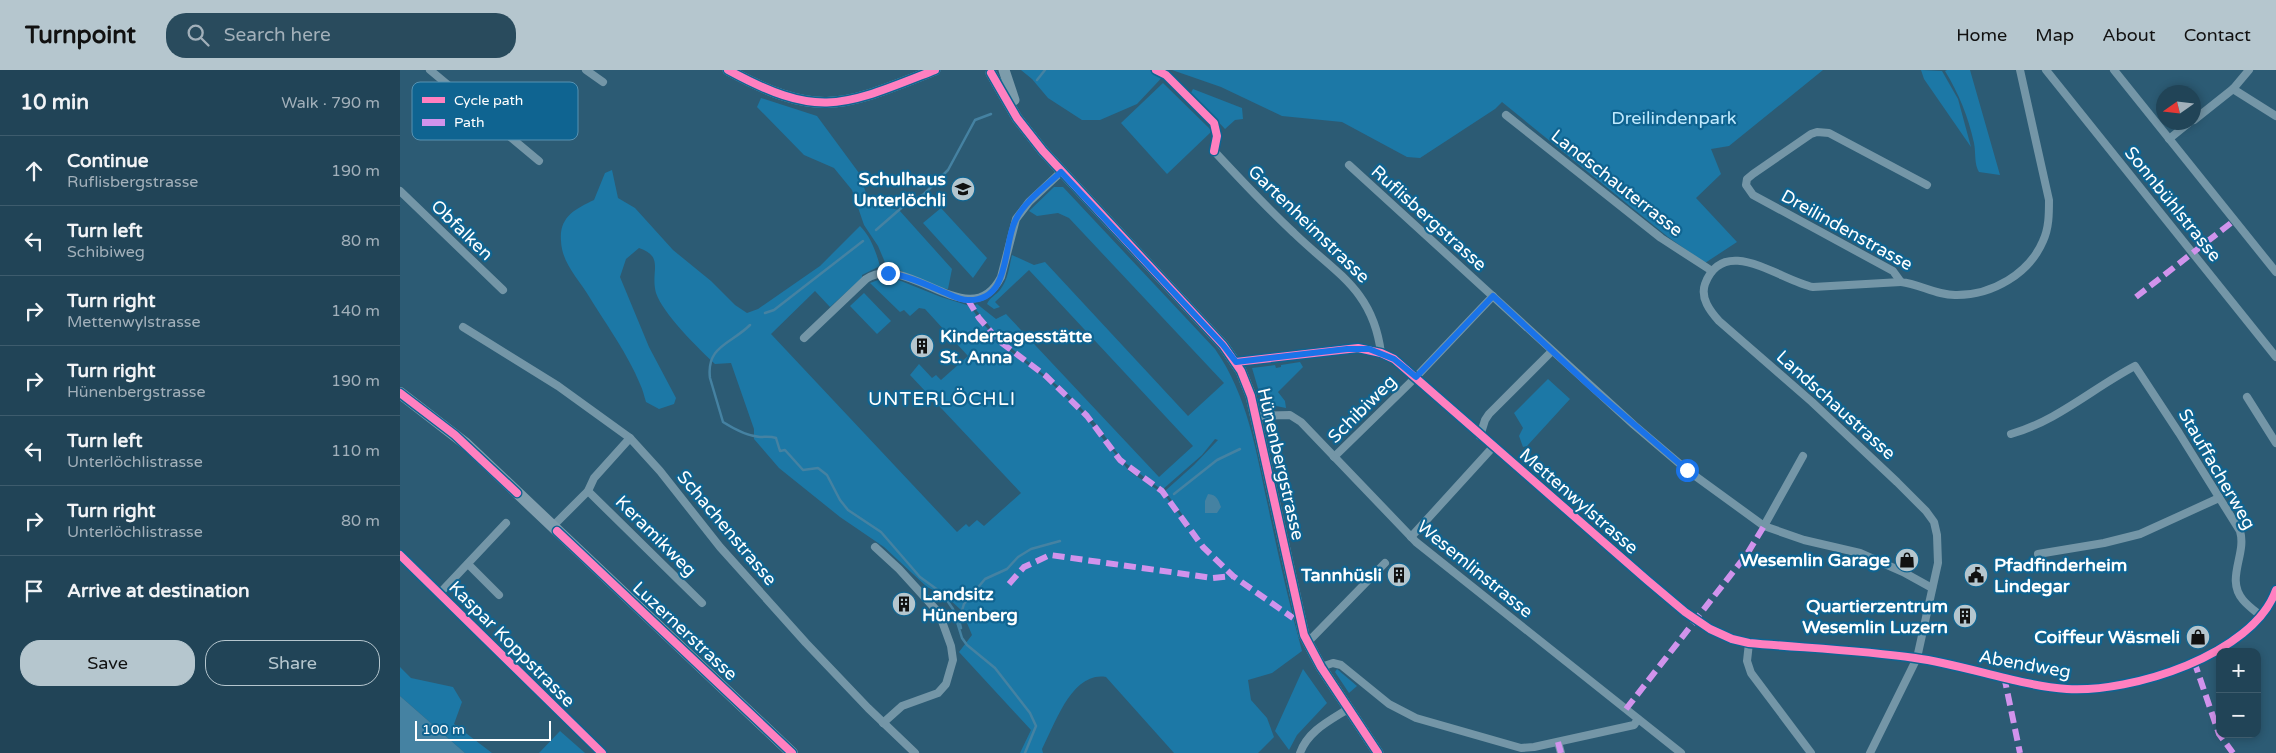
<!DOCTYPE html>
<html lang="en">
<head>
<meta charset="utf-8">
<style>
  body { margin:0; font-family:"Varela Round",sans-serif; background:#294b5d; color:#f1f3f6 }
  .controls { position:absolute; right:15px; bottom:15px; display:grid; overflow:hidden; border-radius:10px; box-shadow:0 2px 8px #0003 }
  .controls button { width:45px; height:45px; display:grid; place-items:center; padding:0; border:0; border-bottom:1px solid #3e5c6d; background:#214457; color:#f1f3f6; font:25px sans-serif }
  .compass { position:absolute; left:1756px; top:15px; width:45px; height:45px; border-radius:50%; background:#214457; box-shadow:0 2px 8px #0003; rotate:256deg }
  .scale { position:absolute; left:15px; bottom:12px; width:136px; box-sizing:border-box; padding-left:5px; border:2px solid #fff; border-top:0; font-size:14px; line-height:18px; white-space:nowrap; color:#fff; -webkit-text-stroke:4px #0f6491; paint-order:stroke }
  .stop { position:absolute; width:15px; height:15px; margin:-11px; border:4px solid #1a73e8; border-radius:50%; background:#fff }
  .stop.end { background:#1a73e8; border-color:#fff; box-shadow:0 1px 5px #0008 }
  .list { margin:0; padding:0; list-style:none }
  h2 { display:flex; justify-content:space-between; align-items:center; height:65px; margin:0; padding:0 20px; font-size:21px }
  h2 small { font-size:16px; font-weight:400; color:#a2b0ba }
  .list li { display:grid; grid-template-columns:32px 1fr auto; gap:15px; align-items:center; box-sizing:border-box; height:70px; padding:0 20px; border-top:1px solid #3e5c6d }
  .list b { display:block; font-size:19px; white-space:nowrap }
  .list p { margin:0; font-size:16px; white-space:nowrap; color:#a2b0ba }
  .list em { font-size:16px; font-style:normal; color:#a2b0ba }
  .actions { display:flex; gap:10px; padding:15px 20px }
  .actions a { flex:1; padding:11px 0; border:1px solid #b5c6ce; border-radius:20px; text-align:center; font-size:18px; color:#b5c6ce }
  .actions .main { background:#b5c6ce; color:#111 }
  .icon { flex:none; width:28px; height:28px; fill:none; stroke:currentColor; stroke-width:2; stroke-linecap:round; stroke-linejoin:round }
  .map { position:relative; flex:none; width:1876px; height:683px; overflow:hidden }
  header { display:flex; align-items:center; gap:30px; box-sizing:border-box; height:70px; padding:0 25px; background:#b5c6ce; color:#111 }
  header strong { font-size:24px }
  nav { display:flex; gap:28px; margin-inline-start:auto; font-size:18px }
  .search { width:350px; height:45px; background:#294b5d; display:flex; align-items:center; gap:12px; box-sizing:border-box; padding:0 18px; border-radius:20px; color:#a2b0ba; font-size:19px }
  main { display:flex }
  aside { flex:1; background:#214457 }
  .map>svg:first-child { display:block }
  .green { fill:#1c78a6 }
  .water { fill:#4582a2 }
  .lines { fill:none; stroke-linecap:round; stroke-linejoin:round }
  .stream { stroke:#4582a2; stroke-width:2.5 }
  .street { stroke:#7496a7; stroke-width:8 }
  .secondary { stroke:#7c9cab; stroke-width:11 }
  .primary { stroke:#809eae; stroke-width:12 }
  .quiet { stroke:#d193ec; stroke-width:6; stroke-dasharray:12 6; stroke-linecap:butt }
  .cycleway-casing { stroke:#0f6491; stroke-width:11 }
  .cycleway { stroke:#ff80c0; stroke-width:8 }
  .route { stroke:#1a73e8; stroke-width:6 }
  .labels { text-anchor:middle; stroke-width:4.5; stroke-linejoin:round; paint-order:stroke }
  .park-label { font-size:18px; fill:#c1eafe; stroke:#0f6491 }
  .poi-label { font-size:18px; font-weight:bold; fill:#fff; stroke:#0f6491; text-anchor:end }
  .street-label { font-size:18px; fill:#fff; stroke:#0f6491 }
  .neighbourhood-label { font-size:19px; letter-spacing:1px; fill:#fff; stroke:#0f6491 }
  .key { fill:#0f6491; stroke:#5792b2; stroke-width:1 }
  .key-label { font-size:14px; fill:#fff }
</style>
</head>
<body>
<header>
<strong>Turnpoint</strong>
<div class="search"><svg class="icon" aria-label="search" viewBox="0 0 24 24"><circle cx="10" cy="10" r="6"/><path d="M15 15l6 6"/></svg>Search here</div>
<nav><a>Home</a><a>Map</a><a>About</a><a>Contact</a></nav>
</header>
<main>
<aside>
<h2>10 min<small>Walk · 790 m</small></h2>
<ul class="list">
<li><svg class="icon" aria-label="ahead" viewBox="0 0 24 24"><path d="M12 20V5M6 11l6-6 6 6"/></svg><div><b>Continue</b><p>Ruflisbergstrasse</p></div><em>190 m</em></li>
<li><svg class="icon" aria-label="left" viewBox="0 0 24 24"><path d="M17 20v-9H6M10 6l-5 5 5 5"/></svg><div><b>Turn left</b><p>Schibiweg</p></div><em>80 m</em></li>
<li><svg class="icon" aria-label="right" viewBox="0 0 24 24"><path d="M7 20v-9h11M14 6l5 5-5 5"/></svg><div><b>Turn right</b><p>Mettenwylstrasse</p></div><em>140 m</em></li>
<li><svg class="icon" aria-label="right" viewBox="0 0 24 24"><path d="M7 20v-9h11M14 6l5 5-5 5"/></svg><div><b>Turn right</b><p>Hünenbergstrasse</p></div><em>190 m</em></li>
<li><svg class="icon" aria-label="left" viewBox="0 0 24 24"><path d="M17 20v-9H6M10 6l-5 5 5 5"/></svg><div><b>Turn left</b><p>Unterlöchlistrasse</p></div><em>110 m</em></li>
<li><svg class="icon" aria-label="right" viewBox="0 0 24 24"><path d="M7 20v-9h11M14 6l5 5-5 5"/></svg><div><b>Turn right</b><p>Unterlöchlistrasse</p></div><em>80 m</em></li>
<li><svg class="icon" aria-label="arrive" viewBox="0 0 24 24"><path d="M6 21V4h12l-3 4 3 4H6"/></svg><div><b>Arrive at destination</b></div></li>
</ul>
<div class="actions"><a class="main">Save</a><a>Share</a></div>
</aside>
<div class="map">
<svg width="1876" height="683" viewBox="0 0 1876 683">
  <rect width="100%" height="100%" fill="#2c5b74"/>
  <g class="green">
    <polygon points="621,0 769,0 737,34 700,50 682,50 648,28 632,9"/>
    <polygon points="772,0 1423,0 1329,76 1311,79 1321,104 1296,128 1337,172 1305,193 1268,167 1102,32 1095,39 1020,88 1007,87 942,52 882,46 821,17"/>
    <polygon points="1521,0 1542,1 1558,29 1571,77 1524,9"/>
    <path d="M1547,0H1570L1600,105L1579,102C1574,94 1576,83 1574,73C1568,46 1559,24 1545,1Z"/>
    <polygon points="763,13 812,61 767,104 721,53"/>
    <polygon points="793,19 842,38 843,49 835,50 825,59 791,23"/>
    <path d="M361,28L417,46L459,103L467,126L481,136L499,140L552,199L548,219C526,218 508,200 487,197L478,176L464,155L452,120L434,98L404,85L357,37Z"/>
    <path d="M212,100L218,128L235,138L273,180L311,211L335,235L347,243L358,239L420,196L460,156C471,167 476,182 480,196L462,205V208L430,237L415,221L371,264L557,462L566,454L569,457L577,450L584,456L621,423L510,305L519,294L532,308L536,305L541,310L568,286L525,239L519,238L510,246L504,240L500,242L470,213L486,207L496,209L541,227L570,236L579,249L602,275L650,312L681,342L730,402L764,424L784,451L786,458L790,455L765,421L794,395L818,370L815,369L802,385L762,420L724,392L696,354L668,324L600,269L577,241L574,236L577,234L596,249L606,244L759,407L793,376L629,200L595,232L600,237L594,239L587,234C589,228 596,225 600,220C608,210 609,197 612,185L634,195L645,192L788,346L824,313L669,148L658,143L637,146L629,141L654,117H663L815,279C848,326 856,381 868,436C878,485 889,533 902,581L872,603L848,610L851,630L867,648L874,667L858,683H774L706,607C672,601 655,654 642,679L643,683H620L631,660L559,582L572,565L562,541L546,526L527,517L484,477L440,447L379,398L354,369V359L331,293L315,294C299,279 263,244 256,223C250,201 265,187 239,178L226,189L220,207L249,277L276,328L274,334L259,339L246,332C244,326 243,320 240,314C229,286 206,254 190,228C179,209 162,194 161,171C159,147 175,139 194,130L205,103Z"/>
    <polygon points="541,138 587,188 573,208 523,153"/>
    <polygon points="464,223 491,251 477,264 450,236"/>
    <polygon points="900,292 903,297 878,322 885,331 886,338 867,334 860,325 852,298 875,295 876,298 881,297 881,295"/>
    <polygon points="1148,309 1170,329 1127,376 1123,377 1119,366 1123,358 1114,343"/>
    <polygon points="0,597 11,608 53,617 62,632 54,654 92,683 65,683 0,626"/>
    <polygon points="903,599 927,633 897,665 889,680 875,661"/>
    <polygon points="937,599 957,616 949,623 935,602"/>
    <polygon points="160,661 185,683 139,683"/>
  </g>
  <g class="water">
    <path d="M808,424C817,425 818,429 821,437L817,443H805V431Z"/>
    <polygon points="0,626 65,683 0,683"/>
  </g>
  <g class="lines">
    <g class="stream">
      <polyline points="637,10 645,0"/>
      <polyline points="476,160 507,133 524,124 548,100 575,50 591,44"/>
      <polyline points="365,243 374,240 463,171"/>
      <path d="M350,255C331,274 306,276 310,308L323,352C334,359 347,366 360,367C366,367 370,366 376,368L380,381L385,380L403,400L418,398L427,405L440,430L448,440L481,462L520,507L542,523L553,539L562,568L567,575L595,598L630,643L636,656L625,683"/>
      <polyline points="774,424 817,390 840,379"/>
      <polyline points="561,558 559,550 564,534 585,509 607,499 618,487 631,479 660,471"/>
    </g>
    <g class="street">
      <polyline points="30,0 139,91"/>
      <polyline points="186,0 203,12"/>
      <polyline points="1646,0 1876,287"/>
      <polyline points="1714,0 1876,202"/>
      <polyline points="1833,19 1876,46"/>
      <polyline points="1106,45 1261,168 1312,201"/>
      <polyline points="1794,50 1833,19 1849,0"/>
      <polyline points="1769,69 1790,52"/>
      <path d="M814,81C840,109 866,137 894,163C935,203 973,219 981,283"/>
      <polyline points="949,95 1234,355 1287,400 1364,456 1404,470 1460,483 1503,502 1532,518"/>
      <path d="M1527,115L1429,63L1417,62L1411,64L1353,104L1347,109L1346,115L1353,125L1493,201L1501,212C1520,214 1537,226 1557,225C1592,225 1629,204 1643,171C1649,158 1649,144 1649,130L1620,0"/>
      <polyline points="0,121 103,220"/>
      <polyline points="63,257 158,316 230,368 260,401 320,477 406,573 468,638 515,683"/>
      <path d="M404,268L466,209C509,181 570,267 601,207L616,149L629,132L661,102"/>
      <path d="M836,292L958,278L981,283L994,289L1247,510L1285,542L1310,559L1332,569L1349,573C1404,578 1460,580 1515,588C1566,595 1616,615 1667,619C1731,623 1853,585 1876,520"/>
      <polyline points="1847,327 1876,373"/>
      <polyline points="856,346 890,345 901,352 1016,472 1281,683"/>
      <path d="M1611,364C1657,351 1693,318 1735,296L1779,363L1840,461C1847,484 1825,509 1843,530C1848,536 1855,541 1861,546"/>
      <polyline points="1080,366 1085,350 1089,344 1152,281"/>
      <polyline points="934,387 1016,307 1093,226"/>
      <polyline points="188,421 302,533"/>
      <polyline points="1364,456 1403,386"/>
      <polyline points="152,457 188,421 194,408 230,368"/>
      <polyline points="1011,467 1093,377"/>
      <polyline points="475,477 499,499 539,543 551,576 553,590 546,614 538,623 502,636 483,653"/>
      <polyline points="1638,484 1704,473 1740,464 1819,428"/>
      <polyline points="0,485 202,683"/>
      <polyline points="68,494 99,525"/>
      <polyline points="40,523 106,453"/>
      <polyline points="907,573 985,493"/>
      <polyline points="1349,573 1347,591 1351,603 1411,683"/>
      <polyline points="921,597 933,593 941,595 989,634 1016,648 1121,678 1134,677 1234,655 1238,649"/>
      <polyline points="1158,672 1161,683"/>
      <path d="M900,683C908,661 929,651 948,639"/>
      <path d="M1470,683L1517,588L1538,493L1537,465L1534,452L1526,441L1497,412L1412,332L1319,251C1310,241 1300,228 1305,214C1324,163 1381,211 1413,217L1501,212"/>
    </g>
    <g class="secondary">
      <path d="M328,0C420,50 443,36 535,0"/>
      <polyline points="604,0 614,30"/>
      <polyline points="591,3 617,48 643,81 823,275 841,301 851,326 904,565 921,597 978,683"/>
    </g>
    <polyline class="primary" points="0,323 66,374 392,683"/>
    <g class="quiet">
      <polyline points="1736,227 1831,153"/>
      <polyline points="568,230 579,248 599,271 646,306 687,346 720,390 762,421 803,477 833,506 893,548"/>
      <polyline points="609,514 624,497 650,485 813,508 833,506"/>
      <polyline points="1794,591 1819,664 1833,683"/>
      <polyline points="1604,606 1620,683"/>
      <polyline points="1226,639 1347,484 1364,456"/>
      <polyline points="1158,672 1161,683"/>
    </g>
    <g class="cycleway-casing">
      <g id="cycleway">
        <path d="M328,0C420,50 443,36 535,0"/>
        <polyline points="756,0 766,5 814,53 817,66 814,81"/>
        <polyline points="591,3 617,48 643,81 823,275 841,301 851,326 904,565 921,597 978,683"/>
        <path d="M836,292L958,278L981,283L994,289L1247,510L1285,542L1310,559L1332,569L1349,573C1404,578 1460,580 1515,588C1566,595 1616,615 1667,619C1731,623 1853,585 1876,520"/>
        <polyline points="0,323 55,365 117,423"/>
        <polyline points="157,461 392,683"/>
        <polyline points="0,485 202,683"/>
      </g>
    </g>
    <use href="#cycleway" class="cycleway"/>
  </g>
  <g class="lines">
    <path class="route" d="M488,203C508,206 527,215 546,223C553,226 560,230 568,230C612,231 602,175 616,149C626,130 646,116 661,102L823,275L836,292L947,279H969L994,289L1016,307L1093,226L1193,319L1287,400"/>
  </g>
  <defs>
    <g id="school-disc" transform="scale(1.25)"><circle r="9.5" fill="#b5c6ce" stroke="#0f6491"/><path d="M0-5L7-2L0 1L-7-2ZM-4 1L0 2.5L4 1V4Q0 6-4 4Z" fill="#111"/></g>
    <g id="building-disc" transform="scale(1.25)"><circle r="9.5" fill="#b5c6ce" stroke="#0f6491"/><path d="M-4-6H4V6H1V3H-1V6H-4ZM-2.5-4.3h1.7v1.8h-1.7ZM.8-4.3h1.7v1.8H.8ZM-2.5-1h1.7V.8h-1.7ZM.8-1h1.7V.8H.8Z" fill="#111"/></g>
    <g id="shop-disc" transform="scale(1.25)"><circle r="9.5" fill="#b5c6ce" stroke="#0f6491"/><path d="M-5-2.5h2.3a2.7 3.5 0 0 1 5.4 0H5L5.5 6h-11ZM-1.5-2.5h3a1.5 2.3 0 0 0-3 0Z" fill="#111"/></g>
    <g id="civic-disc" transform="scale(1.25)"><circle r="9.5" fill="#b5c6ce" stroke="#0f6491"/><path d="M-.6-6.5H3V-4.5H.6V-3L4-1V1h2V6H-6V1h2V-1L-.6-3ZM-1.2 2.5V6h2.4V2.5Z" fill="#111"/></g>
  </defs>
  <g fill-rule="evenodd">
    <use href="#school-disc" x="563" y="119"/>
    <use href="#building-disc" x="522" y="276"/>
    <use href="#shop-disc" x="1507" y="490"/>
    <use href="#building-disc" x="999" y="505"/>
    <use href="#civic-disc" x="1576" y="505"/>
    <use href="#building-disc" x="504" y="534"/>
    <use href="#building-disc" x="1565" y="546"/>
    <use href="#shop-disc" x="1798" y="567"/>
  </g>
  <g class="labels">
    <g class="park-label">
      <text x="1274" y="54">Dreilindenpark</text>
    </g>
    <g class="poi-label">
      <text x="546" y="115">Schulhaus<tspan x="546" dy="21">Unterlöchli</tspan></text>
      <text x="540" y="272" text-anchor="start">Kindertagesstätte<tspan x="540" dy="21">St. Anna</tspan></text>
      <text x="1490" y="496">Wesemlin Garage</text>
      <text x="1594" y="501" text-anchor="start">Pfadfinderheim<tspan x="1594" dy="21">Lindegar</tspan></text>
      <text x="982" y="511">Tannhüsli</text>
      <text x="522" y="530" text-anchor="start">Landsitz<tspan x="522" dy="21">Hünenberg</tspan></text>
      <text x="1548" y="542">Quartierzentrum<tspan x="1548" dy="21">Wesemlin Luzern</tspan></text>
      <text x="1780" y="573">Coiffeur Wäsmeli</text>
    </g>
    <g class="street-label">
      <text transform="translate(1217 113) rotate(38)" y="6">Landschauterrasse</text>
      <text transform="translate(1773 134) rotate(51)" y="6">Sonnbühlstrasse</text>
      <text transform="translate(1029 148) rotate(42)" y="6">Ruflisbergstrasse</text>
      <text transform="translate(909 154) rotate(44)" y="6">Gartenheimstrasse</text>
      <text transform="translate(62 160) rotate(44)" y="6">Obfalken</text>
      <text transform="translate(1447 160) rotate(29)" y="6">Dreilindenstrasse</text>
      <text transform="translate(1436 335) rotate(42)" y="6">Landschaustrasse</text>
      <text transform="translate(962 339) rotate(-45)" y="6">Schibiweg</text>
      <text transform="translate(881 394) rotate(77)" y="6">Hünenbergstrasse</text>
      <text transform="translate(1817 399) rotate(60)" y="6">Stauffacherweg</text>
      <text transform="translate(1179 431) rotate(41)" y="6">Mettenwylstrasse</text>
      <text transform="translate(327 458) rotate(50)" y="6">Schachenstrasse</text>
      <text transform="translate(256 466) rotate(45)" y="6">Keramikweg</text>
      <text transform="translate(1075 499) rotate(39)" y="6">Wesemlinstrasse</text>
      <text transform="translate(285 561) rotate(43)" y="6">Luzernerstrasse</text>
      <text transform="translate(112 574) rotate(45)" y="6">Kaspar Koppstrasse</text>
      <text transform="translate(1625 594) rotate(10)" y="6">Abendweg</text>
    </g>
    <g class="neighbourhood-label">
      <text x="542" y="335">UNTERLÖCHLI</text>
    </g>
  </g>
  <rect x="12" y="12" width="166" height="58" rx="8" class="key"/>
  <rect x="22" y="27" width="23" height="6" fill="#ff80c0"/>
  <rect x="22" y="49" width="23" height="7" fill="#d193ec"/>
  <g class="key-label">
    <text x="54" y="35">Cycle path</text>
    <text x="54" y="57">Path</text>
  </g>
</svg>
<div class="controls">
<button>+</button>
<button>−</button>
</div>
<svg class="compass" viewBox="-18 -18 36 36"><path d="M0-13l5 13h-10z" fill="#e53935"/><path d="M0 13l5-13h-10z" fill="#a2b0ba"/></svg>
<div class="scale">100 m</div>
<div class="stop" style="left:1287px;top:400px"></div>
<div class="stop end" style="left:488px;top:203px"></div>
</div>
</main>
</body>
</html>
